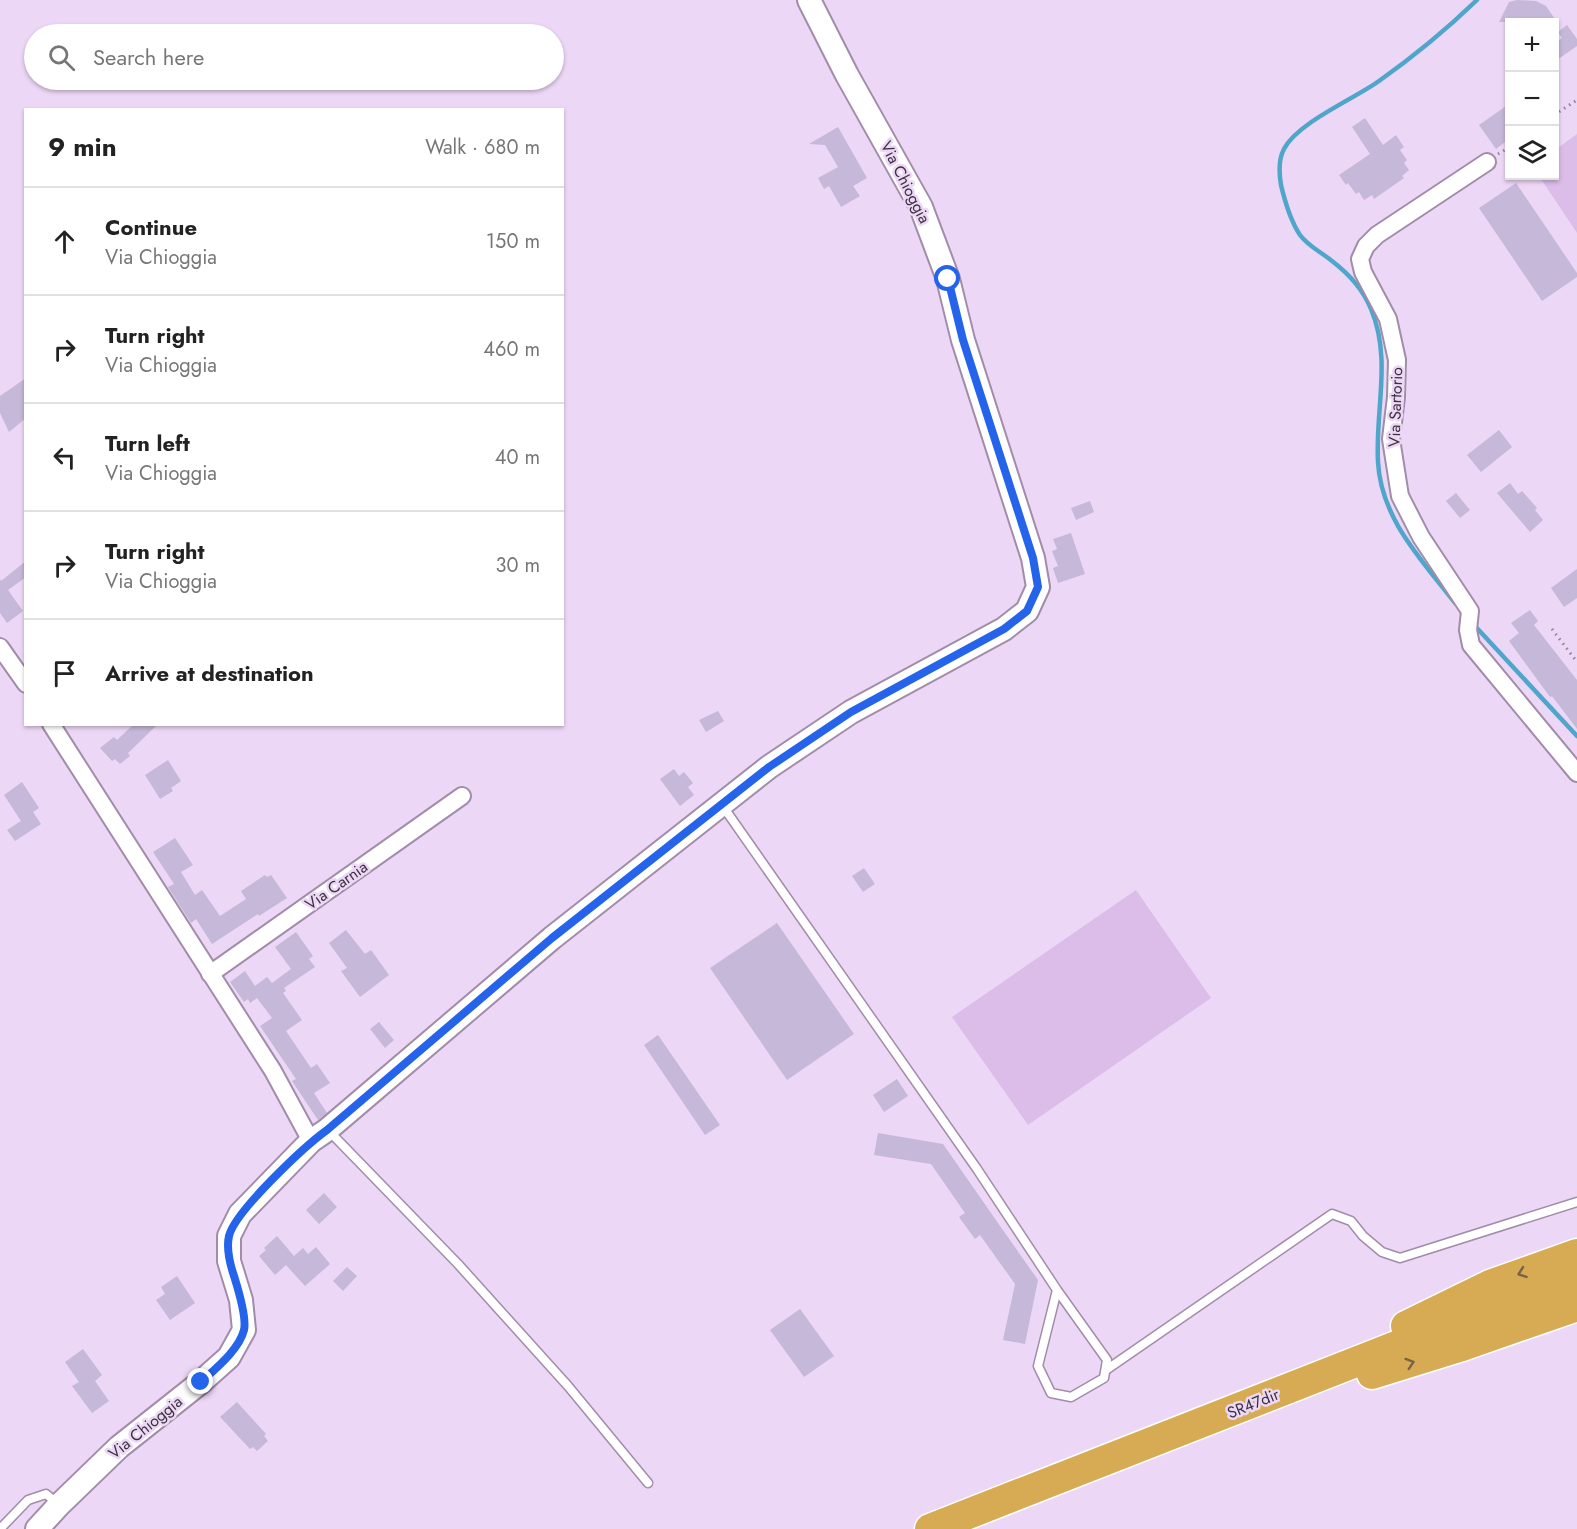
<!DOCTYPE html>
<html lang="en">
<head>
<meta charset="utf-8">
<style>
  body { margin:0; font-family:Jost,sans-serif; background:#f6f6f6; color:#222 }
  .controls { position:absolute; right:18px; top:18px; display:grid; overflow:hidden; border-radius:0px; box-shadow:0 2px 4px #0004 }
  .controls button { width:54px; height:54px; display:grid; place-items:center; padding:0; border:0; border-bottom:2px solid #e0e0e0; background:#fff; color:#222; font:30px sans-serif }
  .stop { position:absolute; width:18px; height:18px; margin:-14px; border:4px solid #2563eb; border-radius:50%; background:#fff }
  .stop.end { background:#2563eb; border-color:#fff; box-shadow:0 2px 6px #0008 }
  .list { margin:0; padding:0; list-style:none }
  h2 { display:flex; justify-content:space-between; align-items:center; height:78px; margin:0; padding:0 24px; font-size:26px }
  h2 small { font-size:20px; font-weight:400; color:#767676 }
  .list li { display:grid; grid-template-columns:39px 1fr auto; gap:18px; align-items:center; box-sizing:border-box; height:108px; padding:0 24px; border-top:2px solid #e0e0e0 }
  .list b { display:block; font-size:22px; white-space:nowrap }
  .list p { margin:0; font-size:20px; white-space:nowrap; color:#767676 }
  .list em { font-size:20px; font-style:normal; color:#767676 }
  .icon { flex:none; width:33px; height:33px; fill:none; stroke:currentColor; stroke-width:2; stroke-linecap:round; stroke-linejoin:round }
  .map { position:relative; flex:none; width:1577px; height:1529px; overflow:hidden }
  .search { position:absolute; background:#fff; box-shadow:0 2px 4px #0004; left:24px; top:24px; width:540px; height:66px; display:flex; align-items:center; gap:15px; box-sizing:border-box; padding:0 21px; border-radius:33px; color:#767676; font-size:22px }
  .panel { position:absolute; background:#fff; box-shadow:0 2px 4px #0004; left:24px; top:108px; width:540px; height:618px; border-radius:0px }
  .map>svg:first-child { display:block }
  .green { fill:#dcbde9 }
  .lines { fill:none; stroke-linecap:round; stroke-linejoin:round }
  .stream { stroke:#4fa5ca; stroke-width:4.5 }
  .building { fill:#c6b8d8 }
  .lane-casing { stroke:#a18da9; stroke-width:11 }
  .street-casing { stroke:#a18da9; stroke-width:20 }
  .secondary-casing { stroke:#a18da9; stroke-width:26 }
  .highway-casing { stroke:#fff; stroke-width:33 }
  .path { stroke:#928298; stroke-width:3; stroke-dasharray:1.5 4.5; stroke-linecap:butt }
  .lane { stroke:#fff; stroke-width:8 }
  .street { stroke:#fff; stroke-width:16 }
  .secondary { stroke:#fff; stroke-width:22 }
  .highway { stroke:#d7ab54; stroke-width:30 }
  .oneway { stroke:#796246 }
  .route { stroke:#2563eb; stroke-width:8 }
  .labels { text-anchor:middle; stroke-width:5; stroke-linejoin:round; paint-order:stroke }
  .street-label { font-size:16px; fill:#3a313d; stroke:#edd7f6 }
</style>
</head>
<body>
<div class="map">
<svg width="1577" height="1529" viewBox="0 0 1577 1529">
  <rect width="100%" height="100%" fill="#edd7f6"/>
  <g class="green">
    <polygon points="1577,134 1577,233 1539,176 1554,176 1555,150"/>
    <polygon points="1136,890 1211,998 1028,1125 952,1017"/>
  </g>
  <g class="lines">
    <g class="stream">
      <path d="M1455,603C1422,560 1381,519 1378,462C1375,410 1392,359 1371,309C1363,289 1349,274 1332,261C1321,252 1308,246 1300,235C1290,220 1285,202 1281,185C1279,173 1278,160 1284,149C1297,123 1354,99 1379,81C1413,57 1447,29 1477,0"/>
      <polyline points="1475,626 1577,736"/>
    </g>
  </g>
  <g class="building">
    <polygon points="1517,0 1536,1 1546,6 1557,22 1499,22 1509,2"/>
    <polygon points="1567,25 1577,39 1577,46 1554,62 1554,44 1562,38 1558,32"/>
    <polygon points="1509,104 1509,139 1496,149 1479,125"/>
    <polygon points="1365,118 1383,145 1396,135 1404,147 1400,150 1407,160 1404,163 1409,170 1402,176 1404,178 1374,199 1372,195 1364,200 1359,192 1356,194 1348,183 1346,185 1339,175 1370,154 1352,127"/>
    <polygon points="838,127 867,178 853,186 860,196 841,207 829,186 824,189 818,178 838,167 825,145 809,144"/>
    <polygon points="1516,183 1577,273 1577,277 1542,301 1479,208"/>
    <polygon points="26,378 26,418 9,432 0,413 0,396"/>
    <polygon points="1499,430 1512,447 1481,472 1467,455"/>
    <polygon points="1510,483 1518,494 1522,491 1537,508 1535,510 1543,520 1530,532 1497,493"/>
    <polygon points="1456,493 1470,510 1460,518 1446,501"/>
    <polygon points="1090,501 1094,512 1076,520 1071,508"/>
    <polygon points="1071,533 1085,574 1058,583 1053,568 1058,566 1052,551 1057,549 1053,539"/>
    <polygon points="26,561 26,577 8,590 23,611 7,623 0,613 0,579 1,581"/>
    <polygon points="1577,569 1577,598 1564,607 1551,588"/>
    <polygon points="1530,610 1538,621 1534,625 1577,680 1577,729 1552,696 1550,697 1509,641 1519,633 1511,623"/>
    <polygon points="718,711 724,721 706,732 699,720"/>
    <polygon points="134,724 158,724 128,753 130,756 120,764 115,759 112,761 100,748 114,737 117,740"/>
    <polygon points="168,760 181,781 171,788 173,791 160,799 145,775"/>
    <polygon points="674,769 679,776 684,772 693,783 688,787 694,795 680,806 660,779"/>
    <polygon points="22,782 39,808 33,812 41,824 15,841 7,830 21,821 4,795"/>
    <polygon points="175,838 193,865 181,872 195,895 202,890 220,916 246,899 241,891 265,875 267,877 271,875 287,898 259,916 258,914 212,944 196,919 191,923 168,887 174,884 153,852"/>
    <polygon points="864,868 875,884 863,892 852,876"/>
    <polygon points="777,923 854,1034 787,1080 710,968"/>
    <polygon points="346,930 365,954 371,950 389,975 360,997 341,971 347,968 329,943"/>
    <polygon points="296,932 313,956 309,959 315,967 284,988 286,991 283,993 302,1020 286,1031 311,1068 317,1064 330,1083 314,1093 327,1113 318,1120 292,1081 296,1079 260,1026 272,1018 257,998 250,1003 248,999 244,1002 230,982 245,971 255,986 267,977 272,983 291,969 275,947"/>
    <polygon points="379,1022 394,1040 385,1048 370,1029"/>
    <polygon points="658,1035 720,1125 705,1135 644,1045"/>
    <polygon points="897,1079 908,1096 884,1112 873,1095"/>
    <polygon points="878,1133 943,1144 998,1223 1038,1280 1025,1344 1003,1340 1015,1284 980,1235 975,1239 959,1217 965,1213 931,1164 874,1155"/>
    <polygon points="324,1193 337,1207 319,1224 306,1210"/>
    <polygon points="277,1236 294,1256 303,1248 308,1254 316,1247 330,1264 305,1286 286,1265 275,1275 259,1256 266,1250 264,1248"/>
    <polygon points="347,1267 357,1276 343,1291 333,1281"/>
    <polygon points="177,1276 195,1303 170,1320 156,1300 165,1294 161,1287"/>
    <polygon points="800,1309 834,1356 804,1377 770,1330"/>
    <polygon points="83,1349 102,1375 95,1381 109,1401 92,1413 72,1386 79,1382 65,1362"/>
    <polygon points="237,1402 266,1434 264,1436 268,1441 257,1451 253,1447 250,1449 220,1417"/>
  </g>
  <g class="lines">
    <g class="lane-casing">
      <g id="lane">
        <polyline points="722,805 977,1169 1057,1290 1038,1366 1051,1393 1071,1397 1104,1378 1107,1360 1057,1290"/>
        <polyline points="328,1130 458,1264 568,1386 648,1483"/>
        <polyline points="1106,1370 1332,1214 1351,1221 1363,1236 1382,1252 1400,1258 1577,1202"/>
        <polyline points="0,1529 28,1500 46,1494 58,1504"/>
      </g>
    </g>
    <g class="street-casing">
      <g id="street">
        <polyline points="1487,162 1377,235 1366,246 1360,259 1363,272 1388,319 1397,360 1396,397 1391,439 1400,496 1421,537 1470,611 1468,630 1471,645 1577,773"/>
        <polyline points="0,647 26,684"/>
        <polyline points="51,724 273,1071 311,1141"/>
        <polyline points="210,974 462,796"/>
      </g>
    </g>
    <g class="secondary-casing">
      <polyline id="secondary" points="37,1529 59,1505 119,1447 201,1382 229,1357 244,1330 241,1300 229,1261 229,1236 240,1214 311,1141 327,1130 552,938 769,767 851,712 1004,629 1027,611 1038,587 1033,558 963,340 948,279 921,207 847,75 809,0"/>
    </g>
    <g class="highway-casing">
      <g id="highway">
        <polyline points="1406,1326 1490,1285 1577,1254"/>
        <polyline points="1372,1374 1459,1347 1577,1306"/>
        <polyline points="930,1529 1399,1345 1577,1281"/>
      </g>
    </g>
    <g class="path">
      <polyline points="1554,115 1577,100"/>
      <polyline points="1498,154 1510,147"/>
      <polyline points="1552,629 1577,662"/>
    </g>
    <use href="#lane" class="lane"/>
    <use href="#street" class="street"/>
    <use href="#secondary" class="secondary"/>
    <use href="#highway" class="highway"/>
  </g>
  <defs><path id="oneway-chevron" d="M-2-3.5L2.5 0L-2 3.5" fill="none" stroke-width="1.6" stroke-linecap="round" stroke-linejoin="round" transform="scale(1.5)"/></defs>
  <g class="oneway">
    <use href="#oneway-chevron" transform="translate(1522 1273) rotate(160)"/>
    <use href="#oneway-chevron" transform="translate(1410 1363) rotate(-18)"/>
  </g>
  <g class="lines">
    <path class="route" d="M201,1382C215,1369 239,1350 244,1330C247,1317 238,1289 234,1276C230,1264 226,1249 229,1236C235,1211 305,1146 327,1130L552,938L769,767L851,712L1004,629L1027,611L1038,587L1033,558L963,340L948,279"/>
  </g>
  <g class="labels">
    <g class="street-label">
      <text transform="translate(906 182) rotate(63)" y="6">Via Chioggia</text>
      <text transform="translate(1395 407) rotate(-88)" y="6">Via Sartorio</text>
      <text transform="translate(336 885) rotate(-35)" y="6">Via Carnia</text>
      <text transform="translate(1253 1403) rotate(-22)" y="6">SR47dir</text>
      <text transform="translate(145 1427) rotate(-39)" y="6">Via Chioggia</text>
    </g>
  </g>
</svg>
<div class="controls">
<button>+</button>
<button>−</button>
<button><svg class="icon" aria-label="layers" viewBox="0 0 24 24"><path d="M12 4l9 5-9 5-9-5zM3 14l9 5 9-5"/></svg></button>
</div>
<div class="stop" style="left:948px;top:279px"></div>
<div class="stop end" style="left:201px;top:1382px"></div>
<div class="search"><svg class="icon" aria-label="search" viewBox="0 0 24 24"><circle cx="10" cy="10" r="6"/><path d="M15 15l6 6"/></svg>Search here</div>
<section class="panel">
<h2>9 min<small>Walk · 680 m</small></h2>
<ul class="list">
<li><svg class="icon" aria-label="ahead" viewBox="0 0 24 24"><path d="M12 20V5M6 11l6-6 6 6"/></svg><div><b>Continue</b><p>Via Chioggia</p></div><em>150 m</em></li>
<li><svg class="icon" aria-label="right" viewBox="0 0 24 24"><path d="M7 20v-9h11M14 6l5 5-5 5"/></svg><div><b>Turn right</b><p>Via Chioggia</p></div><em>460 m</em></li>
<li><svg class="icon" aria-label="left" viewBox="0 0 24 24"><path d="M17 20v-9H6M10 6l-5 5 5 5"/></svg><div><b>Turn left</b><p>Via Chioggia</p></div><em>40 m</em></li>
<li><svg class="icon" aria-label="right" viewBox="0 0 24 24"><path d="M7 20v-9h11M14 6l5 5-5 5"/></svg><div><b>Turn right</b><p>Via Chioggia</p></div><em>30 m</em></li>
<li><svg class="icon" aria-label="arrive" viewBox="0 0 24 24"><path d="M6 21V4h12l-3 4 3 4H6"/></svg><div><b>Arrive at destination</b></div></li>
</ul>
</section>
</div>
</body>
</html>
